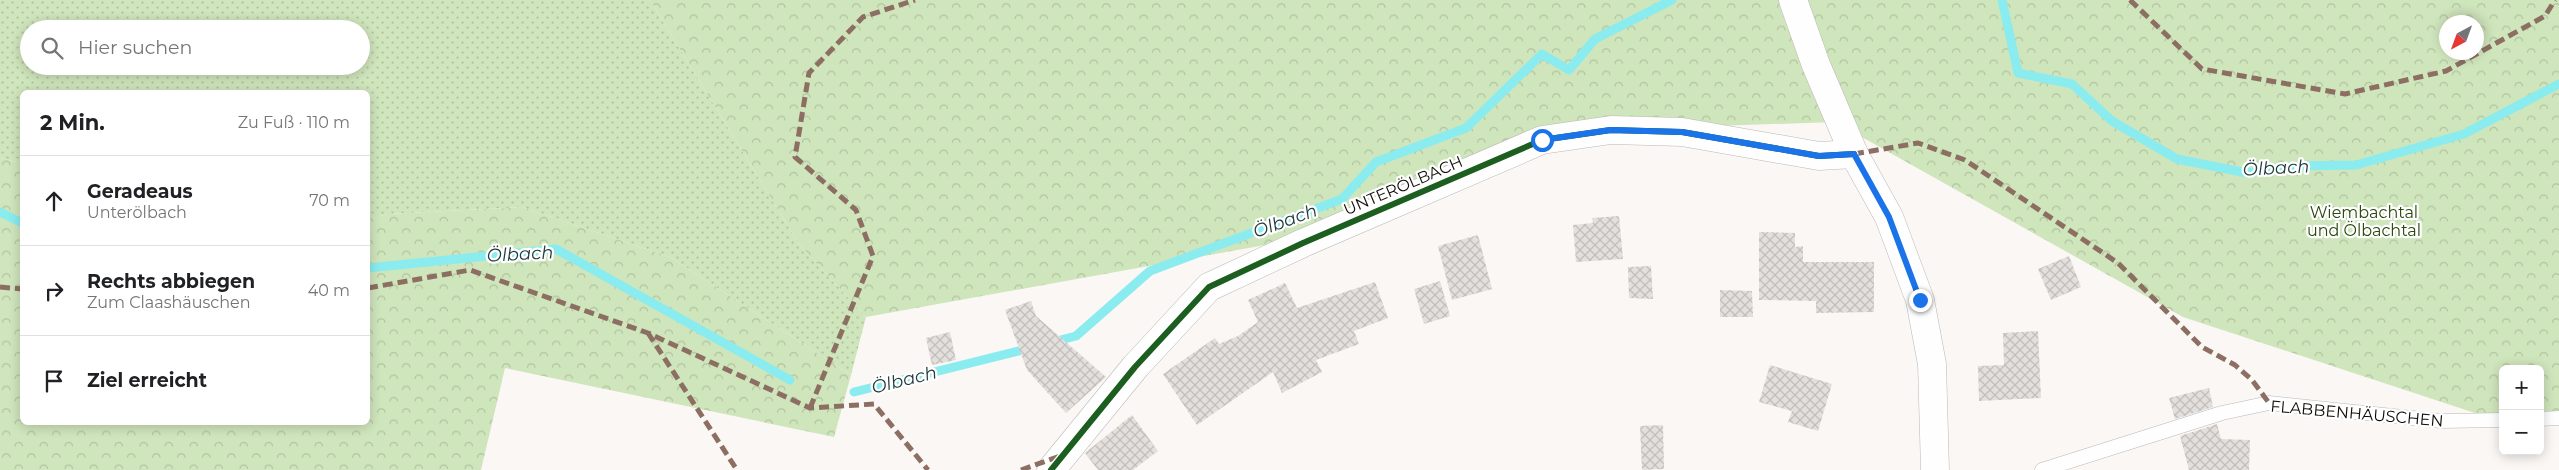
<!DOCTYPE html>
<html lang="de">
<head>
<meta charset="utf-8">
<style>
  body { margin:0; font-family:Montserrat,sans-serif; background:#f2f2f2; color:#202124 }
  .controls { position:absolute; right:15px; bottom:15px; display:grid; overflow:hidden; border-radius:8px; box-shadow:0 2px 12px #0003 }
  .controls button { width:45px; height:45px; display:grid; place-items:center; padding:0; border:0; border-bottom:1px solid #e0e0e0; background:#fff; color:#202124; font:25px sans-serif }
  .compass { position:absolute; left:2439px; top:15px; width:45px; height:45px; border-radius:50%; background:#fff; box-shadow:0 2px 12px #0003; rotate:221deg }
  .stop { position:absolute; width:15px; height:15px; margin:-11px; border:4px solid #1a73e8; border-radius:50%; background:#fff }
  .stop.end { background:#1a73e8; border-color:#fff; box-shadow:0 1px 5px #0008 }
  .list { margin:0; padding:0; list-style:none }
  h2 { display:flex; justify-content:space-between; align-items:center; height:65px; margin:0; padding:0 20px; font-size:21px }
  h2 small { font-size:16px; font-weight:400; color:#757577 }
  .list li { display:grid; grid-template-columns:32px 1fr auto; gap:15px; align-items:center; box-sizing:border-box; height:90px; padding:0 20px; border-top:1px solid #e0e0e0 }
  .list b { display:block; font-size:19px; white-space:nowrap }
  .list p { margin:0; font-size:16px; white-space:nowrap; color:#757577 }
  .list em { font-size:16px; font-style:normal; color:#757577 }
  .icon { flex:none; width:28px; height:28px; fill:none; stroke:currentColor; stroke-width:2; stroke-linecap:round; stroke-linejoin:round }
  .map { position:relative; flex:none; width:2559px; height:470px; overflow:hidden }
  .search { position:absolute; background:#fff; box-shadow:0 2px 12px #0003; left:20px; top:20px; width:350px; height:55px; display:flex; align-items:center; gap:12px; box-sizing:border-box; padding:0 18px; border-radius:28px; color:#757577; font-size:19px }
  .panel { position:absolute; background:#fff; box-shadow:0 2px 12px #0003; left:20px; top:90px; width:350px; height:335px; border-radius:8px }
  .map>svg:first-child { display:block }
  .grass { fill:url(#grass-dots); fill-rule:evenodd }
  .forest { fill:url(#forest-crowns); fill-rule:evenodd }
  .lines { fill:none; stroke-linecap:round; stroke-linejoin:round }
  .stream { stroke:#8becef; stroke-width:9 }
  .building { fill:url(#building-cross-hatch) }
  .lane-casing { stroke:#bcb8b5; stroke-width:15 }
  .street-casing { stroke:#bcb8b5; stroke-width:29 }
  .lane { stroke:#fefefe; stroke-width:14 }
  .street { stroke:#fefefe; stroke-width:28 }
  .quiet { stroke:#8d6e63; stroke-width:5; stroke-dasharray:10 5; stroke-linecap:butt }
  .cycleway-casing { stroke:#fff; stroke-width:9 }
  .cycleway { stroke:#1b5e20; stroke-width:6 }
  .route { stroke:#1a73e8; stroke-width:6 }
  .labels { text-anchor:middle; stroke-width:4.5; stroke-linejoin:round; paint-order:stroke }
  .street-label { font-size:16px; fill:#0f0b07; stroke:#fff }
  .park-label { font-size:16px; fill:#2a470e; stroke:#fff }
  .water-label { font-size:18px; font-style:italic; fill:#233b3c; stroke:#fff }
</style>
</head>
<body>
<div class="map">
<svg width="2559" height="470" viewBox="0 0 2559 470">
  <defs>
    <pattern id="grass-dots" width="8" height="8" patternUnits="userSpaceOnUse" patternTransform="scale(1.25)"><rect width="8" height="8" fill="#cfe5bc"/><path d="M2 2h.1M6 6h.1" fill="none" stroke="#b1c3a0" stroke-width="1.8" stroke-linecap="round"/></pattern>
    <pattern id="forest-crowns" width="20" height="18" patternUnits="userSpaceOnUse" patternTransform="scale(1.25)"><rect width="20" height="18" fill="#cfe5bc"/><path d="M2 6a3 3 0 1 1 6 0M12 15a3 3 0 1 1 6 0" fill="none" stroke="#b1c3a0"/></pattern>
    <pattern id="building-cross-hatch" width="8" height="8" patternUnits="userSpaceOnUse" patternTransform="scale(1.25)"><rect width="8" height="8" fill="#e3dfdc"/><path d="M0 0l8 8M0 8l8-8" fill="none" stroke="#c2bebb"/></pattern>
  </defs>
  <rect width="100%" height="100%" fill="#faf7f5"/>
  <path class="grass" d="M0,0H650L799,244L866,317L851,375L670,257L522,207L388,214L368,219V92H22V163L0,158ZM29,29H361V66H29Z"/>
  <g class="forest">
    <path d="M650,0H2559V413H2540V369H2503V414L2481,415L2183,317L1835,122L1535,132L1287,241L866,317L799,244ZM2446,22H2476V52H2446Z"/>
    <polygon points="0,158 22,163 22,422 368,422 368,219 388,214 522,207 670,257 851,375 834,437 505,368 481,470 0,470"/>
  </g>
  <g class="lines">
    <g class="stream">
      <polyline points="2002,0 2018,73 2072,84 2112,121 2177,159 2247,173 2295,166 2356,165 2464,134 2559,84"/>
      <polyline points="0,212 22,223"/>
      <polyline points="368,268 556,249 790,380"/>
      <polyline points="1053,342 1076,336 1150,271 1342,199 1376,162 1466,128 1542,54 1569,70 1595,39 1672,0"/>
      <polyline points="854,392 1031,348"/>
    </g>
  </g>
  <g class="building">
    <polygon points="1619,216 1623,259 1576,262 1573,225 1593,223 1592,218"/>
    <polygon points="1759,232 1795,233 1795,247 1803,246 1803,262 1874,262 1874,312 1816,313 1816,301 1759,300"/>
    <polygon points="1478,235 1492,289 1452,300 1438,246"/>
    <polygon points="2069,256 2081,287 2051,300 2038,269"/>
    <polygon points="1651,266 1653,299 1629,298 1628,267"/>
    <polygon points="1440,281 1450,316 1424,324 1414,289"/>
    <polygon points="1375,282 1388,318 1354,331 1359,344 1316,360 1322,372 1282,393 1273,372 1197,425 1163,374 1215,338 1219,344 1238,336 1258,322 1248,300 1285,283 1297,308"/>
    <polygon points="1720,290 1752,291 1753,317 1720,317"/>
    <polygon points="1031,301 1036,316 1106,377 1066,413 1027,370 1005,310"/>
    <polygon points="2038,331 2041,398 1979,401 1978,366 2004,365 2003,333"/>
    <polygon points="950,332 956,360 932,365 926,338"/>
    <polygon points="1770,365 1832,384 1818,431 1788,422 1792,411 1759,402"/>
    <polygon points="2209,388 2213,407 2175,419 2169,398"/>
    <polygon points="1132,415 1158,451 1133,470 1098,470 1085,453"/>
    <polygon points="2217,424 2221,439 2250,440 2249,470 2189,470 2180,436"/>
    <polygon points="1663,425 1664,469 1642,470 1640,426"/>
  </g>
  <g class="lines">
    <g class="lane-casing">
      <g id="lane">
        <polyline points="2540,419 2559,418"/>
        <polyline points="2042,470 2222,413 2269,403 2441,421 2503,420"/>
      </g>
    </g>
    <g class="street-casing">
      <g id="street">
        <polyline points="1793,0 1816,65 1854,154 1889,217 1920,300 1932,364 1935,470"/>
        <polyline points="1051,470 1135,367 1209,287 1303,243 1542,140 1611,130 1682,132 1819,156 1854,154"/>
      </g>
    </g>
    <use href="#lane" class="lane"/>
    <use href="#street" class="street"/>
    <g class="quiet">
      <polyline points="2130,0 2202,69 2345,94 2446,71 2545,16 2555,0"/>
      <polyline points="1854,154 1918,143 1965,160 2118,263 2202,347 2235,365 2252,380 2269,403"/>
      <polyline points="0,287 22,289"/>
      <polyline points="368,288 470,270 648,333 810,408 874,404 928,470"/>
      <polyline points="648,333 737,470"/>
      <polyline points="810,408 873,256 856,210 795,157 809,73 863,17 915,0"/>
      <polyline points="1021,470 1060,456"/>
    </g>
    <g class="cycleway-casing">
      <polyline id="cycleway" points="1051,470 1135,367 1209,287 1303,243 1542,140 1611,130 1682,132 1819,156 1854,154"/>
    </g>
    <use href="#cycleway" class="cycleway"/>
  </g>
  <g class="lines">
    <polyline class="route" points="1542,140 1610,130 1682,132 1819,156 1854,154 1889,217 1920,300"/>
  </g>
  <g class="labels">
    <g class="street-label">
      <text transform="translate(1403 185) rotate(-23)" y="6">UNTERÖLBACH</text>
      <text transform="translate(2357 413) rotate(5)" y="6">FLABBENHÄUSCHEN</text>
    </g>
    <g class="park-label">
      <text x="2364" y="218">Wiembachtal<tspan x="2364" dy="18">und Ölbachtal</tspan></text>
    </g>
    <g class="water-label">
      <text transform="translate(2276 168) rotate(-3)" y="6">Ölbach</text>
      <text transform="translate(1285 221) rotate(-20)" y="6">Ölbach</text>
      <text transform="translate(520 254) rotate(-3)" y="6">Ölbach</text>
      <text transform="translate(904 380) rotate(-14)" y="6">Ölbach</text>
    </g>
  </g>
</svg>
<div class="controls">
<button>+</button>
<button>−</button>
</div>
<svg class="compass" viewBox="-18 -18 36 36"><path d="M0-13l5 13h-10z" fill="#e53935"/><path d="M0 13l5-13h-10z" fill="#757577"/></svg>
<div class="stop" style="left:1542px;top:140px"></div>
<div class="stop end" style="left:1920px;top:300px"></div>
<div class="search"><svg class="icon" aria-label="search" viewBox="0 0 24 24"><circle cx="10" cy="10" r="6"/><path d="M15 15l6 6"/></svg>Hier suchen</div>
<section class="panel">
<h2>2 Min.<small>Zu Fuß · 110 m</small></h2>
<ul class="list">
<li><svg class="icon" aria-label="ahead" viewBox="0 0 24 24"><path d="M12 20V5M6 11l6-6 6 6"/></svg><div><b>Geradeaus</b><p>Unterölbach</p></div><em>70 m</em></li>
<li><svg class="icon" aria-label="right" viewBox="0 0 24 24"><path d="M7 20v-9h11M14 6l5 5-5 5"/></svg><div><b>Rechts abbiegen</b><p>Zum Claashäuschen</p></div><em>40 m</em></li>
<li><svg class="icon" aria-label="arrive" viewBox="0 0 24 24"><path d="M6 21V4h12l-3 4 3 4H6"/></svg><div><b>Ziel erreicht</b></div></li>
</ul>
</section>
</div>
</body>
</html>
